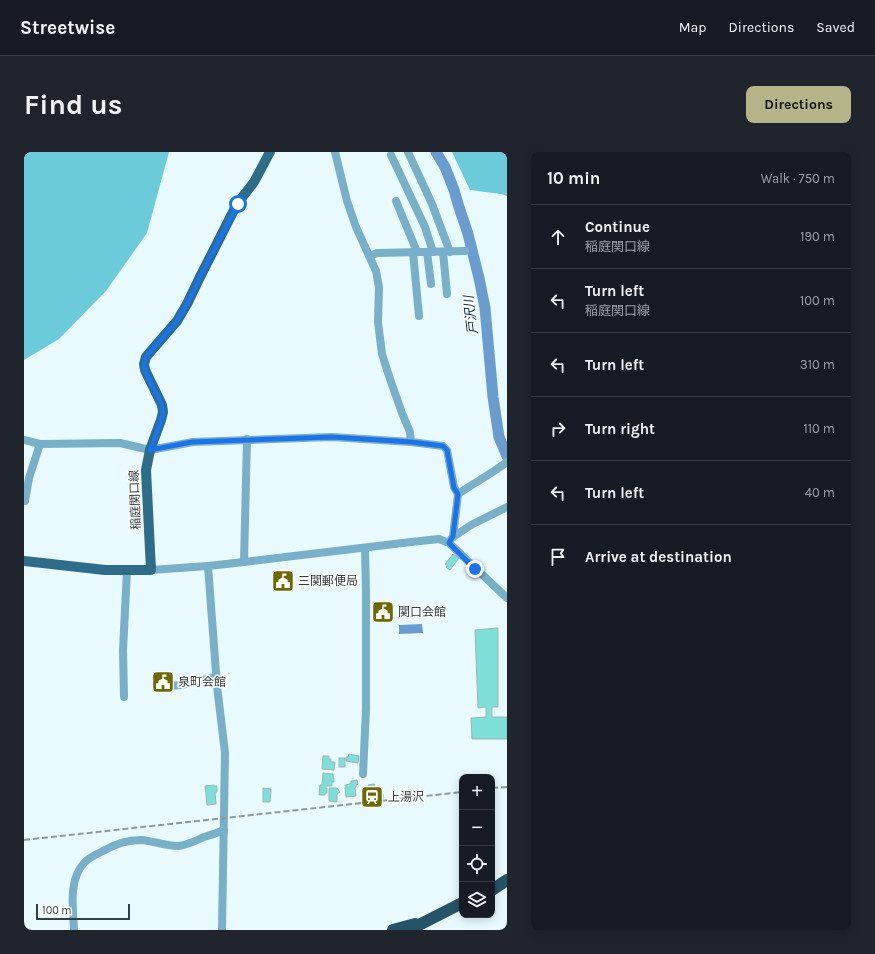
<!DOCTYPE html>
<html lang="en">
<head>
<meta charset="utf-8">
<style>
  body { margin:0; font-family:Karla,"Noto Sans JP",sans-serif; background:#20242c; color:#f1f3f6 }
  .controls { position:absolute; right:12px; bottom:12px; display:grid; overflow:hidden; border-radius:8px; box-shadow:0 2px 10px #0003 }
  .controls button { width:36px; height:36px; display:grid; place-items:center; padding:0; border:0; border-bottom:1px solid #363941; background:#171b24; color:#f1f3f6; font:20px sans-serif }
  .scale { position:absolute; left:12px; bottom:10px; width:94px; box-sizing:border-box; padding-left:4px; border:2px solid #323e40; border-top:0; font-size:11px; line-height:14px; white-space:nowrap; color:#323e40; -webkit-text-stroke:3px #fff; paint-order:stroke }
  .stop { position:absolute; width:12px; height:12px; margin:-9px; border:3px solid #1a73e8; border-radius:50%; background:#fff }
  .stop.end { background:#1a73e8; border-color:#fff; box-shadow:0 1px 4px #0008 }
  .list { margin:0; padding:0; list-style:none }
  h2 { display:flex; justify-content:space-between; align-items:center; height:52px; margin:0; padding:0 16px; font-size:17px }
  h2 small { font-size:13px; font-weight:400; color:#9ea1a6 }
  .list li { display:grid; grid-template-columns:26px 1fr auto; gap:12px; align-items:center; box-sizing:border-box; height:64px; padding:0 16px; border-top:1px solid #363941 }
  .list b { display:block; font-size:15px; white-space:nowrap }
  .list p { margin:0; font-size:13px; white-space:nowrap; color:#9ea1a6 }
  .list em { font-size:13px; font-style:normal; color:#9ea1a6 }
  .icon { flex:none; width:22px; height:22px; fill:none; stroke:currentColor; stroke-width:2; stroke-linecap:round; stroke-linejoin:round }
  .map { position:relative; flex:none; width:483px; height:778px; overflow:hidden; border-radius:8px }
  header { display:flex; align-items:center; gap:24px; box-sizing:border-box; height:56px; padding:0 20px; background:#171b24; border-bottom:1px solid #363941 }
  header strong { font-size:19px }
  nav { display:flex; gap:22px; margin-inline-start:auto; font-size:14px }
  .intro { display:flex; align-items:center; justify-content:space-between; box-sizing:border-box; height:96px; padding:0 24px }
  h1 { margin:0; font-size:28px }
  .button { padding:10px 18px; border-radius:8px; background:#b5b488; color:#111; font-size:14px; font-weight:700 }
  main { display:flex; gap:24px; padding:0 24px }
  aside { flex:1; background:#171b24; border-radius:8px; box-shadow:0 2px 10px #0003 }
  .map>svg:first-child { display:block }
  .forest { fill:#6bcbda }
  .water { fill:#6a9ccf }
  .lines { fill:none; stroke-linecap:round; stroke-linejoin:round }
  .river { stroke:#6a9ccf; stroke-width:11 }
  .building { fill:#7ddfd7; stroke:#9ab6b3 }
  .minor { stroke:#78afc9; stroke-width:8 }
  .major { stroke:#2d6d89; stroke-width:10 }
  .highway { stroke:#255469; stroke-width:12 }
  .rail { stroke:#8b9a9d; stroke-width:2; stroke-dasharray:6 3; stroke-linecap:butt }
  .route { stroke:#1a73e8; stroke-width:5 }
  .labels { text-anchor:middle; stroke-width:3; stroke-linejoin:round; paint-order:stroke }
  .street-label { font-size:12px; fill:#323e40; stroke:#fff }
  .poi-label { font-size:12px; fill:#323e40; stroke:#fff; text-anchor:start }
  .water-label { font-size:13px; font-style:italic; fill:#052c4d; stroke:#fff }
</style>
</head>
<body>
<header>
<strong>Streetwise</strong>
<nav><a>Map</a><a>Directions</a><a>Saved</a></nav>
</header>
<div class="intro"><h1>Find us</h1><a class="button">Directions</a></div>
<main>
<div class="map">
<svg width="483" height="778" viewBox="0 0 483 778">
  <rect width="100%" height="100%" fill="#e8fafd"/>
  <g class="forest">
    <polygon points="0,0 145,0 123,81 82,139 35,187 0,208"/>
    <polygon points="428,0 483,0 483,44 477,42 446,38"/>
  </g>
  <polygon class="water" points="398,472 399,481 375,482 375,473"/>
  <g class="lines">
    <polyline class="river" points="412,0 421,15 430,38 434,52 444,82 455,126 461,156 469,245 475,285 483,304"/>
  </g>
  <g class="building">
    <polygon points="429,402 435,406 426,418 422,415 424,414 421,412"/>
    <polygon points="356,455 367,455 367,464 351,464 351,457 356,457"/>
    <polygon points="474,476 474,555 468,555 468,565 483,565 483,587 448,587 447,566 462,565 462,555 454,556 451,478"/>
    <polygon points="135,526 142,526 143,533 136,534"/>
    <polygon points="325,602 335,604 334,611 322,609 322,605 324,605"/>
    <polygon points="299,604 305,604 305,607 307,607 307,610 311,610 310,618 298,617"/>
    <rect x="315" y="606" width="6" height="9"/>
    <polygon points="299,621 309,622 309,626 310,626 310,630 308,630 308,634 302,634 301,636 303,636 303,641 301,641 301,643 295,643 296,633 298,633"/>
    <polygon points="333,628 334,632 332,633 332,635 331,636 332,644 322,645 321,635 322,635 321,633 326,632 326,631 327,631 327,629"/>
    <polygon points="350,632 351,635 354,635 354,642 359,642 359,647 341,649 339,636 345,635 344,633"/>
    <polygon points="190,633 190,634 193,634 193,640 191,640 192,652 183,653 181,634"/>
    <polygon points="239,636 247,637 246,650 239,650"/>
    <polygon points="305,636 313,636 316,640 313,642 313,650 305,649"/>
  </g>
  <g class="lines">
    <g class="minor">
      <polyline points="311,0 323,49 332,75 352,119 355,135 354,170 358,202 366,227 378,261 386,280 387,290"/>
      <polyline points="384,0 408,52 426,100"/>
      <polyline points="367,3 401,75 409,100"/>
      <polyline points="372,49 393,100"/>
      <polyline points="389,100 395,164"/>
      <polyline points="403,100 407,132"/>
      <polyline points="419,100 423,142"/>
      <polyline points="345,104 353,101 441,99"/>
      <polyline points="0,288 16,292 96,291 126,298 169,290 308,285 387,290 419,294 423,298 430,335 434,342 429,385"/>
      <path d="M434,342C450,331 467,322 483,310"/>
      <polyline points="0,349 1,349 5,326 16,292"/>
      <polyline points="427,387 429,385 447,373 483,355"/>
      <polyline points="220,410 223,287"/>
      <polyline points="184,414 193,534 201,601 198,778"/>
      <polyline points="127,418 184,414 220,410 387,390 415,387 425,391 483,446"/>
      <polyline points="145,534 157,533 192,525"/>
      <polyline points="100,545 99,498 103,418"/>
      <polyline points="339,622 342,557 342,441 341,396"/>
      <path d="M50,778C49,756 44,727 61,710C66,705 73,702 79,699C91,692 103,688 117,688C130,689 141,694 154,694C163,693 172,689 180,685C187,683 193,681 200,678"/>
    </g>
    <polyline class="major" points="0,409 81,418 127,418 122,318 126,298 137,268 139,260 138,253 121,218 120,212 122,205 127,199 153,169 163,152 176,125 213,52 230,30 246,0"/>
    <g class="highway">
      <polyline points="468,738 483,728"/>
      <polyline points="369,778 391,772"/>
      <polyline points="385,778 438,751"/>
    </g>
    <g class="rail">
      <polyline points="468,636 483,635"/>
      <polyline points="0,688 438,640"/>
    </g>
  </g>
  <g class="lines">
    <path class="route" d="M214,52L176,125L163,152L153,169L122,205C122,207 121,209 120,211C119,223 137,244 139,258C139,268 130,288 126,298L168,290L308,285L387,290L419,294L423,298L430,336L434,342L429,384L425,391L451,417"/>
  </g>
  <defs>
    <g id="civic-square" transform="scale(1.15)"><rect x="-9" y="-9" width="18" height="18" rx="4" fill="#6c6802" stroke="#fff"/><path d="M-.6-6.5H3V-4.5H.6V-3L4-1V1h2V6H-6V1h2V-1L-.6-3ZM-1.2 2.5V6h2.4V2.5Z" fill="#fff"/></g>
    <g id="station-square" transform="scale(1.15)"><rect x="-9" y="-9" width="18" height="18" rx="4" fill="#6c6802" stroke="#fff"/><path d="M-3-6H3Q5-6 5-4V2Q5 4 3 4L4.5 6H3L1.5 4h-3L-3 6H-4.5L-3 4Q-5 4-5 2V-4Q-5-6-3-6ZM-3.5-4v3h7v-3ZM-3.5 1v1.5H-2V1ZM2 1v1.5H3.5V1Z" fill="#fff"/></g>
  </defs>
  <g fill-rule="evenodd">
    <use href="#civic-square" x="259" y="429"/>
    <use href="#civic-square" x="359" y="460"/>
    <use href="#civic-square" x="139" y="530"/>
    <use href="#station-square" x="348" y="645"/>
  </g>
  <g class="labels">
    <g class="street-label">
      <text transform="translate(111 348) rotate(-92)" y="4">稲庭関口線</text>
    </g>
    <g class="poi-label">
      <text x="274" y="433">三関郵便局</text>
      <text x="374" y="464">関口会館</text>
      <text x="154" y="534">泉町会館</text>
      <text x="364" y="649">上湯沢</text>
    </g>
    <g class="water-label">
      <text transform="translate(446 163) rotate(-97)" y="5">戸沢川</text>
    </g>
  </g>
</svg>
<div class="controls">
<button>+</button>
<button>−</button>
<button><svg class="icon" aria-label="locate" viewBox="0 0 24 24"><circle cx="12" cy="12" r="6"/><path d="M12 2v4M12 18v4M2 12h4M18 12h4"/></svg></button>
<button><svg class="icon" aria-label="layers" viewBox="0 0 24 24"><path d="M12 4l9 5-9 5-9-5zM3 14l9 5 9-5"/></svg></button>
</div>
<div class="scale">100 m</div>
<div class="stop" style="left:214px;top:52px"></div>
<div class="stop end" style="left:451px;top:417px"></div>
</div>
<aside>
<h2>10 min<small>Walk · 750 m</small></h2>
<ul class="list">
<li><svg class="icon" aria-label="ahead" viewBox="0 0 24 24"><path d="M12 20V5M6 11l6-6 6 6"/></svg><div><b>Continue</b><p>稲庭関口線</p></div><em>190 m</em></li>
<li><svg class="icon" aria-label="left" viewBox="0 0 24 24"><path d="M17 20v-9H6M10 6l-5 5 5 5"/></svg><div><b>Turn left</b><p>稲庭関口線</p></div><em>100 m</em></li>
<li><svg class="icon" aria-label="left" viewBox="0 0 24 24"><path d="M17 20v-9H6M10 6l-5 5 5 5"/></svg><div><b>Turn left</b></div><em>310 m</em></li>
<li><svg class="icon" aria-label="right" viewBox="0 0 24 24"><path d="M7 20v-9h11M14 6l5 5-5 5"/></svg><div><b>Turn right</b></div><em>110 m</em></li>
<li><svg class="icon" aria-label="left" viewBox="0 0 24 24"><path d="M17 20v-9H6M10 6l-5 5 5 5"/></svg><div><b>Turn left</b></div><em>40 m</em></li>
<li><svg class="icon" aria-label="arrive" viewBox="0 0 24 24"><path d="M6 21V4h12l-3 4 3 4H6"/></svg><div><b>Arrive at destination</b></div></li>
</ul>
</aside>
</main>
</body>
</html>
